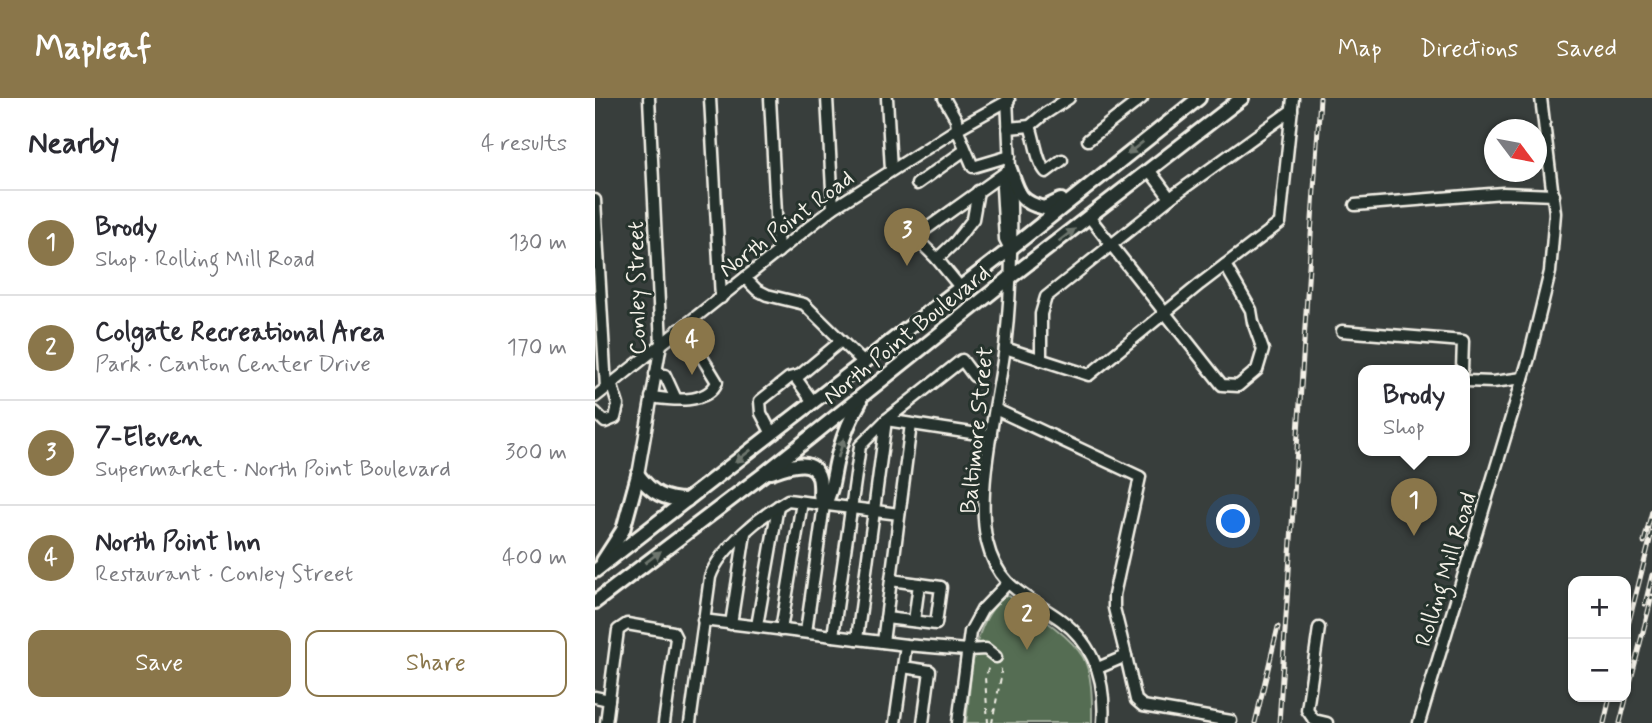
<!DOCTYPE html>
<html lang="en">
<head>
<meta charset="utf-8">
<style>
  body { margin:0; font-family:Mynerve,sans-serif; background:#f2f2f3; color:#2b2b33 }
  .controls { position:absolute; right:21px; bottom:21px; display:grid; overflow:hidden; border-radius:14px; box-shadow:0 2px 5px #0004 }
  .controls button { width:63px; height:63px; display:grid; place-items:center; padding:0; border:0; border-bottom:2px solid #e1e1e2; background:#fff; color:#2b2b33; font:35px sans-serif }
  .compass { position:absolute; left:889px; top:21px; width:63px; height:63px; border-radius:50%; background:#fff; box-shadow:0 2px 5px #0004; rotate:122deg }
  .you { position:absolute; left:639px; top:424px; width:24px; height:24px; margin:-18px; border:5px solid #fff; border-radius:50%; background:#1a73e8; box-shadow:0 0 0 10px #1a73e833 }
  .badge { display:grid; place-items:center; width:46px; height:46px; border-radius:50%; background:#8a764a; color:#fff; font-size:23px; font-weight:700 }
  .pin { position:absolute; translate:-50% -58px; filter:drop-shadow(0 2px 4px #0008) }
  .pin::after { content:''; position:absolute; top:37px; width:24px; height:21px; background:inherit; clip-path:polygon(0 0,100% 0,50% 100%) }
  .popup { position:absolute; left:763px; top:267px; width:112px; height:91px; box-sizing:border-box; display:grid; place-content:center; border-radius:14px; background:#fff; filter:drop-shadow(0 2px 5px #0005); font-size:23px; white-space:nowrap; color:#7c7c81 }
  .popup b { font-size:26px; color:#2b2b33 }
  .popup::after { content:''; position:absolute; left:50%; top:100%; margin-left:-14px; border:14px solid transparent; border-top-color:#fff }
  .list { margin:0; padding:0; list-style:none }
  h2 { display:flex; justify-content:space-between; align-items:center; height:91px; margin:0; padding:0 28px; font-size:30px }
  h2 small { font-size:23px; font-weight:400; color:#7c7c81 }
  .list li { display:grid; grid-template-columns:46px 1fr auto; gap:21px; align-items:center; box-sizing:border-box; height:105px; padding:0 28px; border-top:2px solid #e1e1e2 }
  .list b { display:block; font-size:26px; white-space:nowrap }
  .list p { margin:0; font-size:23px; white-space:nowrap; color:#7c7c81 }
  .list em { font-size:23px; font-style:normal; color:#7c7c81 }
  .actions { display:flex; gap:14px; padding:21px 28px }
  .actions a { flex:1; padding:16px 0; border:2px solid #8a764a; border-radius:14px; text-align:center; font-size:24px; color:#8a764a }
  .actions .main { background:#8a764a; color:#fff }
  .map { position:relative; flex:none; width:1057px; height:625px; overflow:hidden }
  header { display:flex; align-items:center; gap:42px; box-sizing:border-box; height:98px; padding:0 35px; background:#8a764a; color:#fff }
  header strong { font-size:33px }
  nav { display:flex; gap:38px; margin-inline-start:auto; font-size:24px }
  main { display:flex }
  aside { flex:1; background:#fff }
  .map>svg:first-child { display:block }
  .green { fill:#546d53; stroke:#a4af9e; stroke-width:2 }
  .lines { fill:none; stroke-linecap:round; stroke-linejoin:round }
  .minor-casing { stroke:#f4f1e8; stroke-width:15 }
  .major-casing { stroke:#f4f1e8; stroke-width:18 }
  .path { stroke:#f4f1e8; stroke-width:2; stroke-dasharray:5 5; stroke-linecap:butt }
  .minor { stroke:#26332d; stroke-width:10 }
  .major { stroke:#26332d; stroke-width:12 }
  .rail-casing { stroke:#f4f1e8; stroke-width:5 }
  .rail { stroke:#26332d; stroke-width:2.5; stroke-dasharray:8; stroke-linecap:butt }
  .oneway { fill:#6e766e }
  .labels { text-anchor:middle; stroke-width:6; stroke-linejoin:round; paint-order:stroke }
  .street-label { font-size:23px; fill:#f4f1e8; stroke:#26332d }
</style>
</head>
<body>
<header>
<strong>Mapleaf</strong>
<nav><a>Map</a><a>Directions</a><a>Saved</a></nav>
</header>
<main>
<aside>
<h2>Nearby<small>4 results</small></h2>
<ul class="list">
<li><span class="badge">1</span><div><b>Brody</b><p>Shop · Rolling Mill Road</p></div><em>130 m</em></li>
<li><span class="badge">2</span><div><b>Colgate Recreational Area</b><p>Park · Canton Center Drive</p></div><em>170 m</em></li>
<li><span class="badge">3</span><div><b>7-Eleven</b><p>Supermarket · North Point Boulevard</p></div><em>300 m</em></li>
<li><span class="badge">4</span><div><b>North Point Inn</b><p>Restaurant · Conley Street</p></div><em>400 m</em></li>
</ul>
<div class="actions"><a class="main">Save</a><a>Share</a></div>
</aside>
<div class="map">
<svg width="1057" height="625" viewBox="0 0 1057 625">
  <rect width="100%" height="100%" fill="#383e3c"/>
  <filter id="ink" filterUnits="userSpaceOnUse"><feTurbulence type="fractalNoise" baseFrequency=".0143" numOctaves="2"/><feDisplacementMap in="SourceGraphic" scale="14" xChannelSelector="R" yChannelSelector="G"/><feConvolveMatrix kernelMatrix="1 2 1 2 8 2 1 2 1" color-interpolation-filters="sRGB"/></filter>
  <g filter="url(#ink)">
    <path class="green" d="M411,496C435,513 473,534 488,559C498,577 497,605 497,625H371C377,579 374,528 411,496Z"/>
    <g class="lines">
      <g class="minor-casing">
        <g id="minor">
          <polyline points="115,0 126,200"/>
          <polyline points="175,0 183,154"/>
          <polyline points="232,0 238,110"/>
          <polyline points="292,0 296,72"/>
          <polyline points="349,0 361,21 362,31 378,69 415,58"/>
          <path d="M412,0C416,84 420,165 410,249C403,304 380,391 392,444C403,490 431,497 466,522C500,547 511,585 508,625"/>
          <path d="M435,28C441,44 441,62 451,74L467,62"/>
          <polyline points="413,30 435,28 448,17 474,0"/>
          <polyline points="493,42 547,0"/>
          <polyline points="555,73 575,100 697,12"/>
          <polyline points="322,86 370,52"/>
          <polyline points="0,102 11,290"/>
          <polyline points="760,107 908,95 959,97"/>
          <polyline points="495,120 627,287 643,288 662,272 668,252 658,224 656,212 630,167"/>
          <polyline points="415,151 410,141 407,89 415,71"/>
          <polyline points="342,161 360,144 378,121 383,93"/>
          <polyline points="150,180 162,192 172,197 209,206 268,264"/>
          <polyline points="365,189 342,161 320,139 415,71"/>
          <polyline points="747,233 868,243 867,272"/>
          <polyline points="410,250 494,277 605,186 685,125 698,0"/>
          <polyline points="446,262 446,216 451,199 575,100"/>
          <polyline points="60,276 70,277 81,301"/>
          <polyline points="200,279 218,304"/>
          <polyline points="870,283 898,284 928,280"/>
          <polyline points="0,299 238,110 362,31 414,2"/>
          <path d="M56,299C77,302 112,307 122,284L105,256L83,232"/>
          <polyline points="400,311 545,379 519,497 519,510 531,558"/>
          <polyline points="0,314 10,324 20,320 23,307 16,285"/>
          <polyline points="291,322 396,338"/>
          <polyline points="177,336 166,315 165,303 194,280 205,277 246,243"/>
          <polyline points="43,377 66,246 54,0"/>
          <polyline points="291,520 341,526 346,489 296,482"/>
          <polyline points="108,522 311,547 372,552 391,551 401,559"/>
          <polyline points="319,523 324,486"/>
          <polyline points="136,526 150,435"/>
          <polyline points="162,528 183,408"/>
          <polyline points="724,530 712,612 719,622 732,625"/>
          <polyline points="186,532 207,404"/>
          <polyline points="211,534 229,407"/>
          <polyline points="238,538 265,348 291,322 367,262 379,278"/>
          <polyline points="262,541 291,322"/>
          <polyline points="288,544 316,326"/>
          <polyline points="308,569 335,573 328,625"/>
          <polyline points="503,570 531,558 541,602 548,608 636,623"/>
          <polyline points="0,599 14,602"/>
          <polyline points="11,625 23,532 32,526 78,534 81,540 69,625"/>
          <path d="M95,625L115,479C125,450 167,417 193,402L304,416"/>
          <polyline points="300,625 311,547"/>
          <polyline points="363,625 375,534 387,512 412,486"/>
          <polyline points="824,625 934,260 955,174 960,115 946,0"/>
        </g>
      </g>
      <g class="major-casing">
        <g id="major">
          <path d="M415,71C423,93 423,104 449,110L466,102"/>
          <path d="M176,374C193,368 223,356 225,386C226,397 223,396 229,407C239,391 238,372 244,354C249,336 256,319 265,304"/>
          <path d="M43,377C57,395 69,402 92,402"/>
          <polyline points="8,463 28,432 43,377"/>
          <polyline points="0,473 415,151 604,0"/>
          <polyline points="0,504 169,376 417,178 647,0"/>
        </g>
      </g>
      <g class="path">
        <polyline points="393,625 390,579 394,568"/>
        <polyline points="397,625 406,579 406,568"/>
      </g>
      <use href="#minor" class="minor"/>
      <use href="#major" class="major"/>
      <g class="rail-casing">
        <g id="rail">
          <polyline points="1049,444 1057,413"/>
          <polyline points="1050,506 1057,477"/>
          <polyline points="1031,535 1057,434"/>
          <polyline points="660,625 683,529"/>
          <polyline points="684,625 725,0"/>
          <polyline points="1009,625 1015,599"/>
          <polyline points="1025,625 1057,498"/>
        </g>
      </g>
      <use href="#rail" class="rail"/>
    </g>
    <defs><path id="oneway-solid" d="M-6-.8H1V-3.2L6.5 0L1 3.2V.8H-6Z" transform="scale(1.75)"/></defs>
    <g class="oneway">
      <use href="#oneway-solid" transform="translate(540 50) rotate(142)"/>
      <use href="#oneway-solid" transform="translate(472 137) rotate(-37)"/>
      <use href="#oneway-solid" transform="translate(246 350) rotate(-73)"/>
      <use href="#oneway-solid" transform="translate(148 358) rotate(142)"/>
      <use href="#oneway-solid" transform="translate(58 459) rotate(-37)"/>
    </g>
  </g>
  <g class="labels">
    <g class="street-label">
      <text transform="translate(191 125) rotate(-37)" y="8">North Point Road</text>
      <text transform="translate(41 190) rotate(-91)" y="8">Conley Street</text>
      <text transform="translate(311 236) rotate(-39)" y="8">North Point Boulevard</text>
      <text transform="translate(381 332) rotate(-84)" y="8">Baltimore Street</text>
      <text transform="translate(850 471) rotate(-73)" y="8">Rolling Mill Road</text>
    </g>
  </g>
</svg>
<div class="controls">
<button>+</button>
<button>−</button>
</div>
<svg class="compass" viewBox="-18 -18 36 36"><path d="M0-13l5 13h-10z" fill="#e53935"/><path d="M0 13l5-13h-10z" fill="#7c7c81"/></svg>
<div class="you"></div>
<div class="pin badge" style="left:819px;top:438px">1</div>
<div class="popup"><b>Brody</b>Shop</div>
<div class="pin badge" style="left:432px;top:552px">2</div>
<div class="pin badge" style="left:312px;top:168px">3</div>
<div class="pin badge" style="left:97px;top:277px">4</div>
</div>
</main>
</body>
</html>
